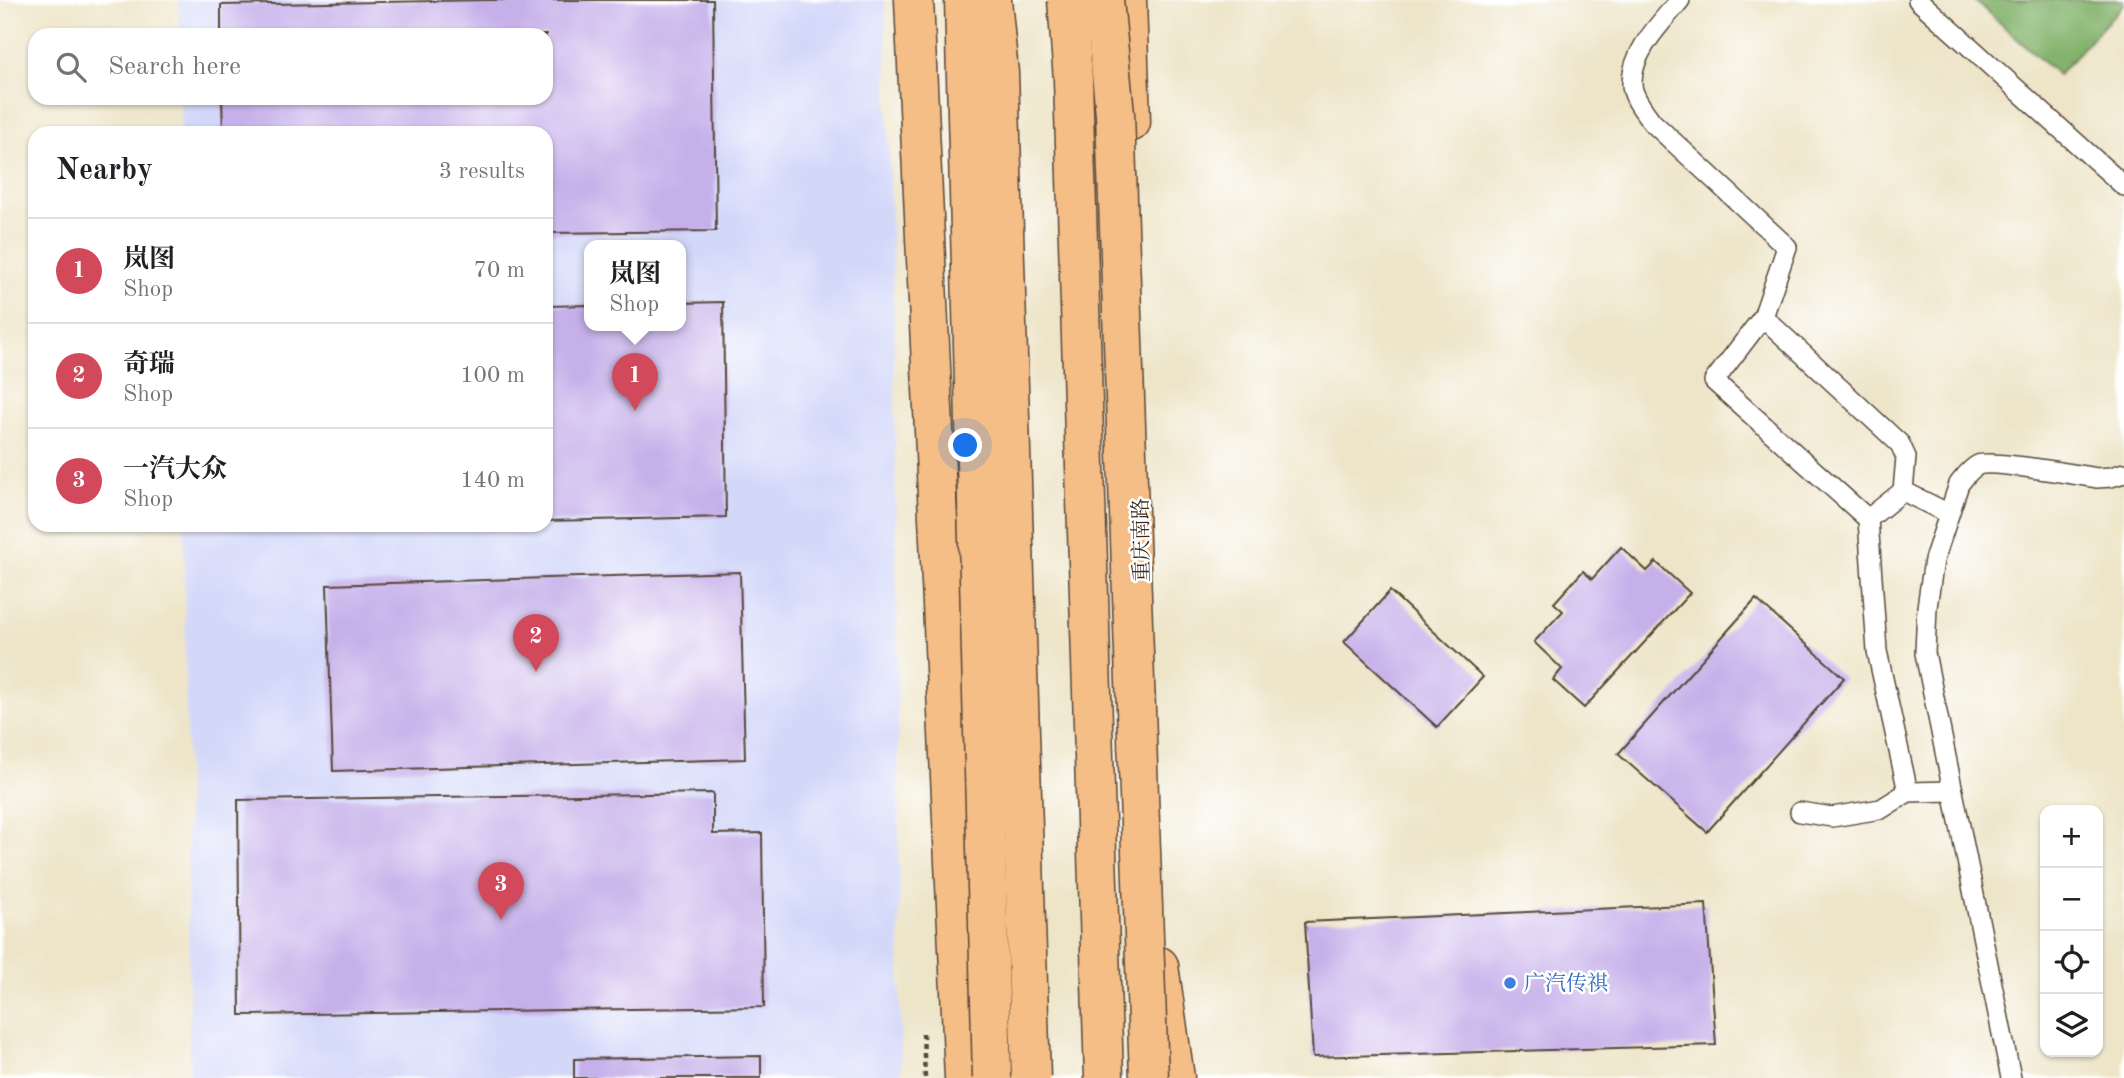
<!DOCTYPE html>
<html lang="en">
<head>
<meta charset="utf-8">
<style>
  body { margin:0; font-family:"Old Standard TT","Noto Serif SC",serif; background:#f2f2f2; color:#202124 }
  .controls { position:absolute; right:21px; bottom:21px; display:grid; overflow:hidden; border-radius:14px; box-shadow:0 2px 5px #0004 }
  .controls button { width:63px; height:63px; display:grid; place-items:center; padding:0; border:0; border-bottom:2px solid #e0e0e0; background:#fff; color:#202124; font:35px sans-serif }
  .you { position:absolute; left:966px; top:446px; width:24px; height:24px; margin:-18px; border:5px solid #fff; border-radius:50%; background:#1a73e8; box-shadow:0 0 0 10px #1a73e833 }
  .badge { display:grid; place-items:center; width:46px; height:46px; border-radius:50%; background:#d1495b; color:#fff; font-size:23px; font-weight:700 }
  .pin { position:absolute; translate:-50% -58px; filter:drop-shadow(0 2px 4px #0008) }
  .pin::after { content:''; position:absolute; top:37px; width:24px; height:21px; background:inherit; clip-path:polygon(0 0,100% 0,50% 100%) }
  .popup { position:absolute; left:584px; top:240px; width:102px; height:91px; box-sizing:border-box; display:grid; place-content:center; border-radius:14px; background:#fff; filter:drop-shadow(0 2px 5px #0005); font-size:23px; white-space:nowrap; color:#757577 }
  .popup b { font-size:26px; color:#202124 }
  .popup::after { content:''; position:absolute; left:50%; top:100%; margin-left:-14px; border:14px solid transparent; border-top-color:#fff }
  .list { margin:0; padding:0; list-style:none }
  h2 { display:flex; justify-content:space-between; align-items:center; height:91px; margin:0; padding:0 28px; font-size:30px }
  h2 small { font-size:23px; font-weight:400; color:#757577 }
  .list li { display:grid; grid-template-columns:46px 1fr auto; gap:21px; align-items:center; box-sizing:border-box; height:105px; padding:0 28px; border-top:2px solid #e0e0e0 }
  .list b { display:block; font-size:26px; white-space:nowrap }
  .list p { margin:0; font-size:23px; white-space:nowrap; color:#757577 }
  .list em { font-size:23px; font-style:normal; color:#757577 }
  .icon { flex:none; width:38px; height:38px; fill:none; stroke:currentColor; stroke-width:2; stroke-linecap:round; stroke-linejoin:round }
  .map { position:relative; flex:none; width:2124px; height:1078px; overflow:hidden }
  .search { position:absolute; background:#fff; box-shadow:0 2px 5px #0004; left:28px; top:28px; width:525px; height:77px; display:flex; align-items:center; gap:18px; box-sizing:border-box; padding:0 24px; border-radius:21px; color:#757577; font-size:26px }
  .panel { position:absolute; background:#fff; box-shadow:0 2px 5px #0004; left:28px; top:126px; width:525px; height:406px; border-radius:21px }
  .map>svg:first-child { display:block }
  .built { fill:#d3d8f9; fill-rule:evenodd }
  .forest { fill:#83b36c; stroke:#5f6e45; stroke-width:2 }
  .building { fill:#c6b0ea }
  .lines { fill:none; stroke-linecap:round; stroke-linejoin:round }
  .lane-casing { stroke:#564638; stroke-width:22 }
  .primary-casing { stroke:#564638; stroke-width:41 }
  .path { stroke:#564638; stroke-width:4.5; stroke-dasharray:5 5; stroke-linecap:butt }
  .lane { stroke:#fff; stroke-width:19 }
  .primary { stroke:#f6be87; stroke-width:38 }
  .highway-bridge-casing { stroke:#564638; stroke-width:41; stroke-linecap:butt }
  .highway-bridge { stroke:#f6be87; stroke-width:38 }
  .shop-dot { fill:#3f7fe0; stroke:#fff; stroke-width:2.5 }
  .labels { text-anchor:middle; stroke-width:5; stroke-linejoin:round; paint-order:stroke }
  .street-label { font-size:21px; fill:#3b2a1e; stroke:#fff }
  .shop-label { font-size:21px; fill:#366cbe; stroke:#fff; text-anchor:start }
</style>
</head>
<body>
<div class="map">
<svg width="2124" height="1078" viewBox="0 0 2124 1078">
  <rect width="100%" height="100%" fill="#fff"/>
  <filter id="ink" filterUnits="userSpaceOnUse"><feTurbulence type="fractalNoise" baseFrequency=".0143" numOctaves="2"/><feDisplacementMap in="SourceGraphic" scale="14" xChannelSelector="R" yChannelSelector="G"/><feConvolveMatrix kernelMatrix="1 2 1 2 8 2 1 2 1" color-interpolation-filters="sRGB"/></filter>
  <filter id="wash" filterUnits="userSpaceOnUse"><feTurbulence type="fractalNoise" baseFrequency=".00686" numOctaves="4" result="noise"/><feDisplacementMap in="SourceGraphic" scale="28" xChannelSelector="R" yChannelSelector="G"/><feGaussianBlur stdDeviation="1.57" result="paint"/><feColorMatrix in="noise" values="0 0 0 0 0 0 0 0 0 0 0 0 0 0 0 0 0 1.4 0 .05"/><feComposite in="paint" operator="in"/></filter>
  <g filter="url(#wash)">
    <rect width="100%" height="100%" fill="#eee5c9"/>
    <path class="built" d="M179,0H885L894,329L901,1078H190L184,525H546V133H181L180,98H546V35H180ZM590,245H680V325H590Z"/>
    <polygon class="forest" points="1974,0 2123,0 2124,4 2058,75"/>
    <g id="blocks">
      <g class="building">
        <polygon points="488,0 713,0 716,231 546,233 546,133 223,133 222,98 546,98 546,35 221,35 221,5"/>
        <polygon points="723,302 726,517 546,521 546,306 590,305 590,325 680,325 680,303"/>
        <polygon points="1621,547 1647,571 1656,562 1690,593 1584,708 1553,680 1562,669 1534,642 1563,611 1554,603 1583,571 1592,579"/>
        <polygon points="740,572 745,759 333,771 327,585"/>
        <polygon points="1390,591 1483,677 1437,727 1344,642"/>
        <polygon points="1756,599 1844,678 1707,832 1618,754"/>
        <polygon points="713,793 713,834 762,833 764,1007 240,1015 238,800"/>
        <polygon points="1706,904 1716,1045 1313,1057 1305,922"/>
        <polygon points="761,1056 761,1078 574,1078 574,1059"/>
      </g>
    </g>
  </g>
  <g filter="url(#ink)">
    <use href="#blocks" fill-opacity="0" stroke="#564638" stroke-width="2"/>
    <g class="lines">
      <g class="lane-casing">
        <g id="lane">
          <path d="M1680,0C1661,23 1631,52 1632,84C1632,97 1645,112 1652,122L1787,247L1763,317L1900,444L1906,457L1903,491L1949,514"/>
          <polyline points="1918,0 2124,186"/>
          <polyline points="1763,317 1714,381 1868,519 1903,491"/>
          <polyline points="1868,519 1877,651 1908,792"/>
          <polyline points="1800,812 1832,817 1881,809 1908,792 1953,791"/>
          <path d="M2011,1078L1925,653L1927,607L1934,560L1959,484C1964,478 1970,469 1978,465C1992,460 2077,475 2097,478L2111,477L2124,473"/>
        </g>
      </g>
      <g class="primary-casing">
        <g id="primary">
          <polyline points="914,0 964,1078"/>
          <polyline points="1127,0 1131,122"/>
          <polyline points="1159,966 1175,1078"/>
        </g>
      </g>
      <polyline class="path" points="923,1033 925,1078"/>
      <use href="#lane" class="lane"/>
      <use href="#primary" class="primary"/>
      <g class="highway-bridge-casing">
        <g id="highway-bridge">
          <polyline points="964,0 992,1078"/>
          <polyline points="992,0 999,73 1031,1078"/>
          <polyline points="1067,0 1073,80 1104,1078"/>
          <polyline points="1104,0 1115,114 1149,1078"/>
        </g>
      </g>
      <use href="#highway-bridge" class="highway-bridge"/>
    </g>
  </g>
  <circle class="shop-dot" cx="1510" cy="983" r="7"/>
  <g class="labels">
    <g class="street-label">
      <text transform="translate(1141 540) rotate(-91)" y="7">重庆南路</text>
    </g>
    <g class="shop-label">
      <text x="1524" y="990">广汽传祺</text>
    </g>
  </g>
</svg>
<div class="controls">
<button>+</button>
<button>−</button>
<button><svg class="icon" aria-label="locate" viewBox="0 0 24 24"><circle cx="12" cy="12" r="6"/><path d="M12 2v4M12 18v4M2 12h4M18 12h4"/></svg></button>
<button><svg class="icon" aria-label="layers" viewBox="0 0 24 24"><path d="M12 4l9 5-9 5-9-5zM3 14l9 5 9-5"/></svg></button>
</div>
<div class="you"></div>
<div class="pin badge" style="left:635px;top:411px">1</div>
<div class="popup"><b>岚图</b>Shop</div>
<div class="pin badge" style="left:536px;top:672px">2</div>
<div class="pin badge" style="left:501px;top:920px">3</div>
<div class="search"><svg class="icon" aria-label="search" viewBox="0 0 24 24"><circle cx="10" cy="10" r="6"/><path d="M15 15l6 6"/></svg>Search here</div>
<section class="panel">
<h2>Nearby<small>3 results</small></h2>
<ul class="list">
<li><span class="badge">1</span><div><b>岚图</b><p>Shop</p></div><em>70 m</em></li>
<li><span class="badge">2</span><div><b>奇瑞</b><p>Shop</p></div><em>100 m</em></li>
<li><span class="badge">3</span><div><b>一汽大众</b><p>Shop</p></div><em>140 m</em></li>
</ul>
</section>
</div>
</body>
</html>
